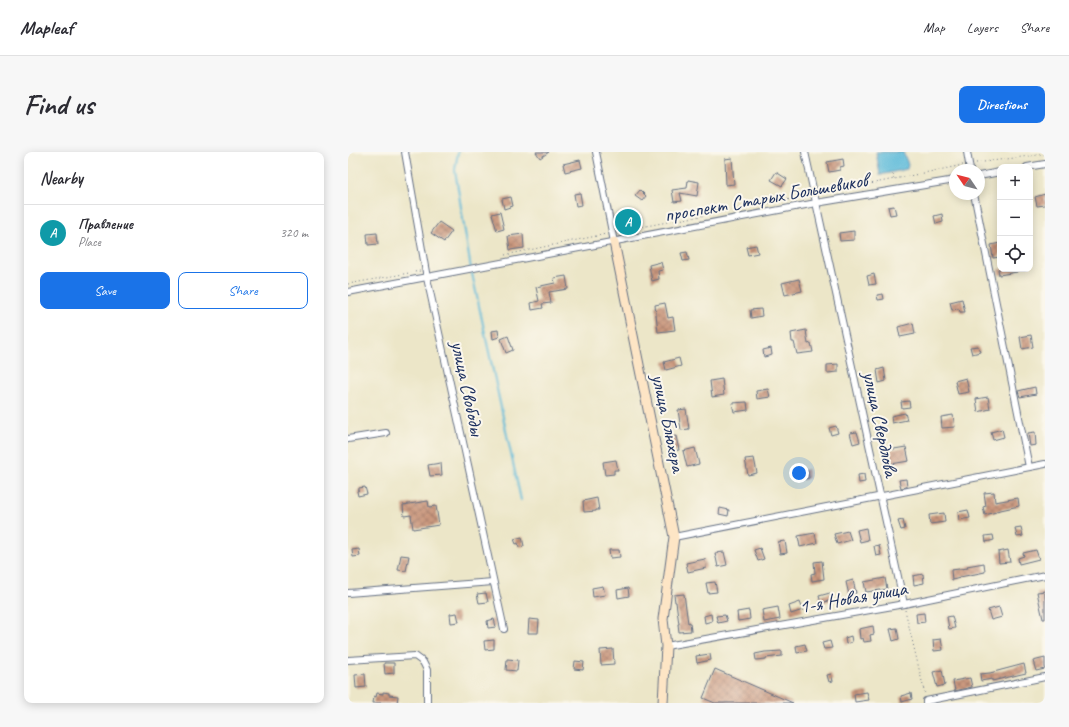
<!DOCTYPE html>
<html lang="en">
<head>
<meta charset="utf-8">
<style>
  body { margin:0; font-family:Caveat,sans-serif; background:#f7f7f7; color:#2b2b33 }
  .controls { position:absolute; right:12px; top:12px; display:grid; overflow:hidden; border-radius:8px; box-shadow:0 2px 10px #0003 }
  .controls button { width:36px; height:36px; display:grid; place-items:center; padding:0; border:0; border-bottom:1px solid #e1e1e2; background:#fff; color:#2b2b33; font:20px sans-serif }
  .compass { position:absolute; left:601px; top:12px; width:36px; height:36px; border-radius:50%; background:#fff; box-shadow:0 2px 10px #0003; rotate:305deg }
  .you { position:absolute; left:451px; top:321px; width:14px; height:14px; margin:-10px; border:3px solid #fff; border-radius:50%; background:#1a73e8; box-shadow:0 0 0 6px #1a73e833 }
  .badge { display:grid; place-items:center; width:26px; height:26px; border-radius:50%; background:#1a73e8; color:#fff; font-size:13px; font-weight:700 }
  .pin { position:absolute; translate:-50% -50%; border:2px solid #fff; box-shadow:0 1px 4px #0006 }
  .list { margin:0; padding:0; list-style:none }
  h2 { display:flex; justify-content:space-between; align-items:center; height:52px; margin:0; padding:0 16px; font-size:17px }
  h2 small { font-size:13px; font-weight:400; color:#7c7c81 }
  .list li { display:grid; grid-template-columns:26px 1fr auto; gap:12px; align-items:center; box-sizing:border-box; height:56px; padding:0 16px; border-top:1px solid #e1e1e2 }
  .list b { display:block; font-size:15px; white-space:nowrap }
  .list p { margin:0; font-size:13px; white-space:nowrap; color:#7c7c81 }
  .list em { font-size:13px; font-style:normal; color:#7c7c81 }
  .actions { display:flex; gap:8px; padding:12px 16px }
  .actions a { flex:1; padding:9px 0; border:1px solid #1a73e8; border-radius:8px; text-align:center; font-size:14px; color:#1a73e8 }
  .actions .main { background:#1a73e8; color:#fff }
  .icon { flex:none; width:22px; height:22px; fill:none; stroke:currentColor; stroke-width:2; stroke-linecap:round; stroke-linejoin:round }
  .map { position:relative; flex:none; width:697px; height:551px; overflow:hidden; border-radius:8px }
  header { display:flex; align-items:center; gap:24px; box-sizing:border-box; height:56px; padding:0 20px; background:#fff; border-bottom:1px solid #e1e1e2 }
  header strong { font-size:19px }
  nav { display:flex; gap:22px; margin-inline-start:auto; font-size:14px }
  .intro { display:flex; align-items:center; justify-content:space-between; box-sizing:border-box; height:96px; padding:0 24px }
  h1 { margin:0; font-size:28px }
  .button { padding:10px 18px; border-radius:8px; background:#1a73e8; color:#fff; font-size:14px; font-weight:700 }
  main { display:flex; gap:24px; padding:0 24px }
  aside { flex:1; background:#fff; border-radius:8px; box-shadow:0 2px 10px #0003 }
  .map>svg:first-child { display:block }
  .water { fill:#5bbad9; stroke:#3b749c }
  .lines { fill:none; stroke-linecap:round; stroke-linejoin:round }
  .stream { stroke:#5bbad9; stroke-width:2 }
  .building { fill:url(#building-cross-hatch) }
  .street-casing { stroke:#646f83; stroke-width:8 }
  .secondary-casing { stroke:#646f83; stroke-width:11 }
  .path { stroke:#646f83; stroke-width:1; stroke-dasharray:1 3; stroke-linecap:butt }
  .street { stroke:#fff; stroke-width:6 }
  .secondary { stroke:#fde5c5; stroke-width:9 }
  .labels { text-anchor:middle; stroke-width:4; stroke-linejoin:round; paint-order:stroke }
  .street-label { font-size:20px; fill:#1b2f5e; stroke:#fbf7ec }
</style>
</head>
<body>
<header>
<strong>Mapleaf</strong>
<nav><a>Map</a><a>Layers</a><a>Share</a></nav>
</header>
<div class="intro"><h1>Find us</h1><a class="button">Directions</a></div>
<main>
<aside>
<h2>Nearby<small></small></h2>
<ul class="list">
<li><span class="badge" style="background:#0f9aa8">A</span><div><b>Правление</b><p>Place</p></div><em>320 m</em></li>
</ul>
<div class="actions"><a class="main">Save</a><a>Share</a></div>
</aside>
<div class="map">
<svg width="697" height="551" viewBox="0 0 697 551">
  <defs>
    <pattern id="building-cross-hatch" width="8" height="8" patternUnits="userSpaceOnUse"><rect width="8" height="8" fill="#ca987e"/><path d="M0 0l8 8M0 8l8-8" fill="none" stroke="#a37c6a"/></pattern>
  </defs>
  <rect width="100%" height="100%" fill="#fbf7ec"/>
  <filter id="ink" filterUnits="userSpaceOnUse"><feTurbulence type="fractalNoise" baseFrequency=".025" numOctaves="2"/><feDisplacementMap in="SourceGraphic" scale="8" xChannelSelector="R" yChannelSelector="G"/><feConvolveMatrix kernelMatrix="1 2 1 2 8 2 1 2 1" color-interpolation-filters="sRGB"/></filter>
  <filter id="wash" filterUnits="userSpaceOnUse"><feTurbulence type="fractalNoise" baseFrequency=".012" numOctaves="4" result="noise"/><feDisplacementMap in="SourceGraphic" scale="16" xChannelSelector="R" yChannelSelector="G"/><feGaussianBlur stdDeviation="0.9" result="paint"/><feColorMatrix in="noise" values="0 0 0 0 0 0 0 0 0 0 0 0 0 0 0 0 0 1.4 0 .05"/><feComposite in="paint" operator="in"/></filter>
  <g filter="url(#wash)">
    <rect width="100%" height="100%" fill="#ece6c8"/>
    <polygon class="water" points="528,0 555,0 560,12 559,17 532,23"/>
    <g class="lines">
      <polyline class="stream" points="110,0 107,18 123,117 173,348"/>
    </g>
    <g id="blocks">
      <g class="building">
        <polygon points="188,0 201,0 192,6"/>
        <polygon points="384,6 386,32 378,33 377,7"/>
        <polygon points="495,7 496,14 492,15 492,18 481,20 479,10"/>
        <polygon points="232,8 234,16 217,20 215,12"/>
        <polygon points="428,20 439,27 434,34 423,28"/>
        <polygon points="340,28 351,30 349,44 332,41 334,49 326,50 324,38 339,36"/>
        <polygon points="292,38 298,44 294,49 287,44"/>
        <polygon points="232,41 234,53 228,54 226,42"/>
        <polygon points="697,42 697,53 689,54 687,45"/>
        <polygon points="163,45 165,54 156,57 154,47"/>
        <polygon points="546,54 548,62 542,63 540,55"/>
        <polygon points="152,60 156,77 149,79 144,62"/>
        <polygon points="594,62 595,70 588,72 586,64"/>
        <polygon points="284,66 285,73 276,75 275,68"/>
        <polygon points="91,70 104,79 96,90 83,81"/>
        <polygon points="506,79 506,88 492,89 491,81"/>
        <polygon points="29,81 30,92 20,93 19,82"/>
        <polygon points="175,82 176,96 162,98 160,84"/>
        <polygon points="652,91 652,105 645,106 643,93"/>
        <polygon points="408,93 410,101 400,103 398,95"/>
        <polygon points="339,100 341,108 335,109 333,101"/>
        <polygon points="313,110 315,118 310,119 311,127 304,129 301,113"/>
        <polygon points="650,117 669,117 669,120 651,123"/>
        <polygon points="526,122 528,132 521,133 519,124"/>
        <polygon points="218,124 220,137 201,140 203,151 194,152 195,156 184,158 183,151 191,149 188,135 207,131 206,126"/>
        <polygon points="451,127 454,139 437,143 434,131"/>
        <polygon points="535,142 536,147 530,148 529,143"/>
        <polygon points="614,147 617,160 612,160 611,157 604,158 602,150"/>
        <polygon points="317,151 320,166 325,165 327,178 310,180 307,153"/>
        <polygon points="413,157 414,164 403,166 402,158"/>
        <polygon points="565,171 567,182 552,185 550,175"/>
        <polygon points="150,178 151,185 145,187 144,179"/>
        <polygon points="458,178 460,192 463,191 465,200 449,202 446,190 444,190 443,181"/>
        <polygon points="683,183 685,195 674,197 672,185"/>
        <polygon points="160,184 165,198 158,201 153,187"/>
        <polygon points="630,194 632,200 624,202 622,195"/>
        <polygon points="423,196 424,203 416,205 415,198"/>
        <polygon points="331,206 333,214 318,218 316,210"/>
        <polygon points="490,212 490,220 479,221 479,213"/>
        <polygon points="536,216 538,229 531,231 529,218"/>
        <polygon points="618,226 621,240 610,242 607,229"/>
        <polygon points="374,227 376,243 364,245 362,229"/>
        <polygon points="687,235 688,242 672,245 670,239"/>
        <polygon points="420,237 422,245 409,247 408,239"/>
        <polygon points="640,245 642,257 630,260 628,247"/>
        <polygon points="561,249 562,255 554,256 553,250"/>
        <polygon points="399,250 400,258 386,260 384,251"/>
        <polygon points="338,257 341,277 333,278 330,258"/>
        <polygon points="557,261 559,268 544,271 543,264"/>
        <polygon points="605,263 607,275 594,276 593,265"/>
        <polygon points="488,274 490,281 483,283 481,276"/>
        <polygon points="654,277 656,285 645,288 643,280"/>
        <polygon points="509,280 512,290 505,292 502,281"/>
        <polygon points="687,280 688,293 682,294 680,281"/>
        <polygon points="328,284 331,298 323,299 320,286"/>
        <polygon points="558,295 561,309 543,312 540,298"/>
        <polygon points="347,296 351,312 339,315 335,299"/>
        <polygon points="406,306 409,321 400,323 397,307"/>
        <polygon points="268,308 270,318 266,318 266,322 257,323 255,310"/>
        <polygon points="93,311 94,323 82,324 80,313"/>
        <polygon points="459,317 461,326 455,328 453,319"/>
        <polygon points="516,322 517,330 511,331 510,323"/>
        <polygon points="558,327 559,335 553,336 551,328"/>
        <polygon points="17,335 19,342 10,344 9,339 11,338 11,336"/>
        <polygon points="646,340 647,350 670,346 671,354 648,359 648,360 637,363 635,355 638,354 636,341"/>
        <polygon points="249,346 251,358 248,358 248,359 236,360 235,349"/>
        <polygon points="80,349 81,355 88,354 91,373 65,377 63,363 56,364 55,353"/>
        <polygon points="372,356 381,358 380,364 371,362"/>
        <polygon points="620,358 622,366 611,368 610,360"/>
        <polygon points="596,361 597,370 582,372 581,363"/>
        <polygon points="555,368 557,377 553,378 550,369"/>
        <polygon points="673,375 675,384 669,385 667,376"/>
        <polygon points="518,376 520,388 512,390 509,378"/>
        <polygon points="500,379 503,388 489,392 486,382"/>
        <polygon points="467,381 469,391 452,395 450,384"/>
        <polygon points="645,383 646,388 638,390 637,384"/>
        <polygon points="174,385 176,394 171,395 170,391 168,392 166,387"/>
        <polygon points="437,389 439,401 432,402 430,390"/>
        <polygon points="531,393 533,403 528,404 526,394"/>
        <polygon points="412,396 416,407 410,409 406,398"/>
        <polygon points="11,397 12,404 5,405 4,398"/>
        <polygon points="261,398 271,398 272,405 262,406"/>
        <polygon points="660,398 662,410 651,411 650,400"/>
        <polygon points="688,398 691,407 671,412 670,406 676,404 675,401"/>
        <polygon points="376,400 379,413 370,415 367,401"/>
        <polygon points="53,403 61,404 58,419 50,418"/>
        <polygon points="357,407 358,416 340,420 338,411"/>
        <polygon points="474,409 476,427 464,429 463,422 467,421 466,410"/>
        <polygon points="636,411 637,420 612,425 612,426 604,428 603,418 620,416 619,414"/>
        <polygon points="575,422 576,431 566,433 565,424"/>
        <polygon points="537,426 539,437 518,440 516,430"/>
        <polygon points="505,428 508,441 501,443 498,430"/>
        <polygon points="367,430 369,440 360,441 358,431"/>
        <polygon points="255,434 257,443 245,445 244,436"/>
        <polygon points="280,436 281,444 270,446 269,438"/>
        <polygon points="697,439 697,467 695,467 689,440"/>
        <polygon points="138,441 140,450 131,451 129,442"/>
        <polygon points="482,441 484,448 473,451 471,444"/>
        <polygon points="336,442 340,471 342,470 343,479 331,480 330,472 331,472 328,450 327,450 326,443"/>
        <polygon points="452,450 455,458 443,462 441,454"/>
        <polygon points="430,455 432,467 416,470 414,458"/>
        <polygon points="651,455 654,465 643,468 640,458"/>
        <polygon points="401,458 402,467 390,469 389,460"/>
        <polygon points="109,461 111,470 103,471 102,462"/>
        <polygon points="576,461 577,470 569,471 568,462"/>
        <polygon points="363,462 364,469 357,471 356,464"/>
        <polygon points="377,463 379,469 370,471 368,464"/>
        <polygon points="604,464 607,476 601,477 599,465"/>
        <polygon points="146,467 148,475 140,476 139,469"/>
        <polygon points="181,467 191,468 190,481 180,481"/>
        <polygon points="525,474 526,482 522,483 523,489 516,490 515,486 512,487 511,477"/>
        <polygon points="549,476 551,487 545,489 542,477"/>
        <polygon points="503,484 504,490 498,492 497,486"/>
        <polygon points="593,487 595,498 586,499 585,488"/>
        <polygon points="146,488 146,497 137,498 136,489"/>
        <polygon points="482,489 484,496 476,497 474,491"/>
        <polygon points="457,492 459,499 449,501 448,494"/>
        <polygon points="265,497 266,512 253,513 252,498"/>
        <polygon points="434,499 434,504 418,506 418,507 408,508 407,502 417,500"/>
        <polygon points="362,502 363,508 349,511 348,504"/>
        <polygon points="697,506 697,517 688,519 685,509"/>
        <polygon points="159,507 170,508 169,519 158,518"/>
        <polygon points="227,509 236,510 235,518 226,517"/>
        <polygon points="36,511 46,511 46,521 37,522"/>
        <polygon points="676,512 678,521 644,529 644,527 633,529 632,522 642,521"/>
        <polygon points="367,517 445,551 367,551 355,546"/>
        <polygon points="594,518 597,533 589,535 585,520"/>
        <polygon points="17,522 18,535 8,536 7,523"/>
        <polygon points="483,522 485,529 481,530 479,523"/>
        <polygon points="622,526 624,535 607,539 605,529"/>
        <polygon points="35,540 41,541 41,543 50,544 49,551 25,551 26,544 28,545 29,541 35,542"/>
        <polygon points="519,540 521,548 507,550 506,542"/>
        <polygon points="563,541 564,547 554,550 553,544"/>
      </g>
    </g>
  </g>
  <g filter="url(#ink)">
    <use href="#blocks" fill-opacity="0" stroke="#646f83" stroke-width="1"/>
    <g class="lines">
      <g class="street-casing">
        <g id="street">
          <polyline points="57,0 79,126 156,477"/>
          <polyline points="248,0 266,90"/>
          <polyline points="457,0 556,452"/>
          <polyline points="619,0 622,18"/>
          <polyline points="679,15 697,12"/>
          <polyline points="631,24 652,20"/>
          <polyline points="626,42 681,315"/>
          <polyline points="0,140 468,51 607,28"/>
          <polyline points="0,287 38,281"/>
          <polyline points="326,385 697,312"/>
          <polyline points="0,441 145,430"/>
          <polyline points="318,494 556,452 697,423"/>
          <polyline points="0,508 67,504 75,510 79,518 79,551"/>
          <polyline points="578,551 578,549 697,525"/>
        </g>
      </g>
      <g class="secondary-casing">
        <polyline id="secondary" points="266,90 326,385 315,467 318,494 315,551"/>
      </g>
      <g class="path">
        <polyline points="628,11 697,2"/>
        <polyline points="545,22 546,27"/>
        <polyline points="473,42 615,13"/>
        <polyline points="271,79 460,44"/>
        <polyline points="157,103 258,82"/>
        <polyline points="0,132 72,119"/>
        <polyline points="557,458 577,542"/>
      </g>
      <use href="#street" class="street"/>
      <use href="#secondary" class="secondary"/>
    </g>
  </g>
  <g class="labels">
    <g class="street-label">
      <text transform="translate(418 45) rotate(-10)" y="7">проспект Старых Большевиков</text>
      <text transform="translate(120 236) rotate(78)" y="7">улица Свободы</text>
      <text transform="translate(321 271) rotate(78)" y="7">улица Блюхера</text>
      <text transform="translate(533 272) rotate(78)" y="7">улица Свердлова</text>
      <text transform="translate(505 445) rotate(-10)" y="7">1-я Новая улица</text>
    </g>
  </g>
</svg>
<div class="controls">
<button>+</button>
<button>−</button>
<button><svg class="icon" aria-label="locate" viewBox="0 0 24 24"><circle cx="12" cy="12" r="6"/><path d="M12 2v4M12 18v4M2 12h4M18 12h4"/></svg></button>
</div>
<svg class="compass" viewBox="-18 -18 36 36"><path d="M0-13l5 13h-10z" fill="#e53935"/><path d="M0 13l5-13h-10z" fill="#7c7c81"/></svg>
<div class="you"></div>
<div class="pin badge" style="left:280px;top:70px;background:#0f9aa8">A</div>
</div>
</main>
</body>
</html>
